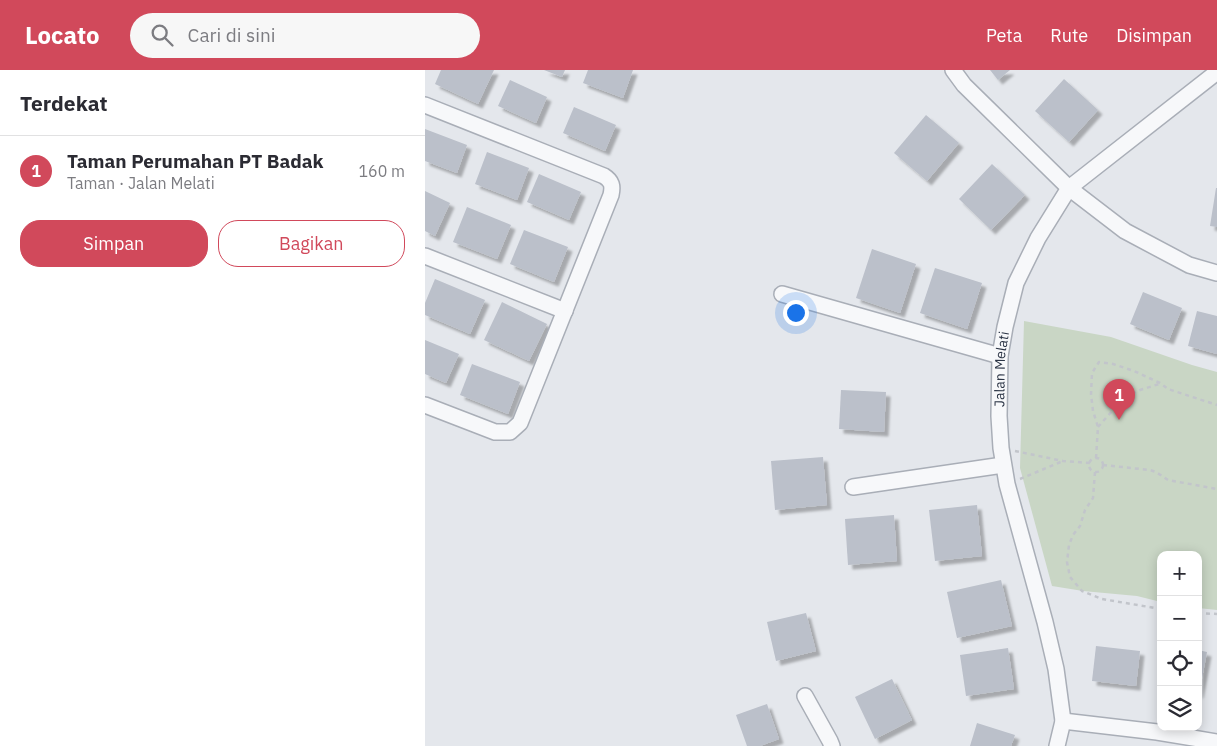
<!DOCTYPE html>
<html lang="id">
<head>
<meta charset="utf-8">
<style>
  body { margin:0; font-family:"IBM Plex Sans",sans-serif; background:#f7f7f7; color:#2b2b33 }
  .controls { position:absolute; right:15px; bottom:15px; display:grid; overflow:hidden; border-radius:10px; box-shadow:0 2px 12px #0003 }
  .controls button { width:45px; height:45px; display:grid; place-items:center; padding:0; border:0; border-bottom:1px solid #e1e1e2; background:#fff; color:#2b2b33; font:25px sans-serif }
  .you { position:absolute; left:370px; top:242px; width:18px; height:18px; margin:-12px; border:4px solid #fff; border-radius:50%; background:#1a73e8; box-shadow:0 0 0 8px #1a73e833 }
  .badge { display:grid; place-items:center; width:32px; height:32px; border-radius:50%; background:#d1495b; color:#fff; font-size:16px; font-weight:700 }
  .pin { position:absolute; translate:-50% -41px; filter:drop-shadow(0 1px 2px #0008) }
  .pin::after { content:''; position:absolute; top:26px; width:18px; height:15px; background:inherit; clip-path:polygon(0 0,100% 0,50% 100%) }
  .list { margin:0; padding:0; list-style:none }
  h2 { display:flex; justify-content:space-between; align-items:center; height:65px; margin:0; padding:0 20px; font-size:21px }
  h2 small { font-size:16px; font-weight:400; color:#7c7c81 }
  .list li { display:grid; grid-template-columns:32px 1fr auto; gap:15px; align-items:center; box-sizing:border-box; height:70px; padding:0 20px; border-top:1px solid #e1e1e2 }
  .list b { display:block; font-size:19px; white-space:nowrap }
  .list p { margin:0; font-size:16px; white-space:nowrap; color:#7c7c81 }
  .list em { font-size:16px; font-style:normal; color:#7c7c81 }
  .actions { display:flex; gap:10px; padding:15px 20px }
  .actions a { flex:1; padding:11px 0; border:1px solid #d1495b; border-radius:20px; text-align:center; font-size:18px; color:#d1495b }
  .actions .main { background:#d1495b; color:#fff }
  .icon { flex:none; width:28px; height:28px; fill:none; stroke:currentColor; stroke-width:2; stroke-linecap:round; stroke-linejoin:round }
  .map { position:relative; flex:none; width:792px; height:676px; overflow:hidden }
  header { display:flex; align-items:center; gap:30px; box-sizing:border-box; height:70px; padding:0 25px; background:#d1495b; color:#fff }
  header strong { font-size:24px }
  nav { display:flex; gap:28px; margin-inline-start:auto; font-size:18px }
  .search { width:350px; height:45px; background:#f7f7f7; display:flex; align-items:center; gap:12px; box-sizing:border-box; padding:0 18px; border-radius:28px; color:#7c7c81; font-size:19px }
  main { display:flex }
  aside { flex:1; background:#fff }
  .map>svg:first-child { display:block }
  .green { fill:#c9d6c5 }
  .building { fill:#bbc0ca; filter:url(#shadow) }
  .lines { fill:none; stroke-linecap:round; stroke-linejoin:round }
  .minor-casing { stroke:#a9aeb7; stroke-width:18 }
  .path { stroke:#c2c5cb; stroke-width:2.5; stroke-dasharray:4 4; stroke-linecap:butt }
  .minor { stroke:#f7f8fa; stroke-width:15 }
  .labels { text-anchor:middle; stroke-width:5; stroke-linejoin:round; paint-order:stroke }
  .street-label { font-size:14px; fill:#2b3445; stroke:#f4f6f9 }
</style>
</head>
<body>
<header>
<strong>Locato</strong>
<div class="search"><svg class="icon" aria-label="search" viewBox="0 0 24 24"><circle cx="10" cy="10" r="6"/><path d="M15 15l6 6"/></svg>Cari di sini</div>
<nav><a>Peta</a><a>Rute</a><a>Disimpan</a></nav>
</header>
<main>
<aside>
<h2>Terdekat<small></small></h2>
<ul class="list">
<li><span class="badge">1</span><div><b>Taman Perumahan PT Badak</b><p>Taman · Jalan Melati</p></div><em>160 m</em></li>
</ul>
<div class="actions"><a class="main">Simpan</a><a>Bagikan</a></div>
</aside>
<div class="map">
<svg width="792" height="676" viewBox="0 0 792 676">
  <defs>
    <filter id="shadow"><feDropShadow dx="4.5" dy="4.5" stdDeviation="1" flood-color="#0004"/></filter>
  </defs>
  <rect width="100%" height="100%" fill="#e4e7ec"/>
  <polygon class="green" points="599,251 686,267 767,295 792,302 792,540 773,538 773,485 736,485 736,532 712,526 658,521 627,516 595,398"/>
  <g class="building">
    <polygon points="16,0 69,0 53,34 10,14"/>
    <polygon points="119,0 140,0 137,7"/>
    <polygon points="163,0 208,0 198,28 158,13"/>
    <polygon points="565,0 585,0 573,10"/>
    <polygon points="639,9 673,40 644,72 610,41"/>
    <polygon points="85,10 122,27 111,53 73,36"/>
    <polygon points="149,37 191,55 180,81 138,63"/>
    <polygon points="501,45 534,73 502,111 469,83"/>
    <polygon points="0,59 42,75 32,103 0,91"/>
    <polygon points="62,82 104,98 92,130 50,114"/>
    <polygon points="567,94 600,125 566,160 534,129"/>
    <polygon points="114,104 156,122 144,150 102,132"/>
    <polygon points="791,118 792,118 792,157 785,156"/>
    <polygon points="0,121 25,133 10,166 0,161"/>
    <polygon points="42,137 86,155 72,189 28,172"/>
    <polygon points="99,160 143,177 129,212 85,194"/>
    <polygon points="447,179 491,194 475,243 431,228"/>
    <polygon points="510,198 557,213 542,259 495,243"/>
    <polygon points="10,209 60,230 45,264 0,245 0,233"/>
    <polygon points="718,222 757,238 744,270 705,254"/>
    <polygon points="77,232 122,254 104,291 59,270"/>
    <polygon points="772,241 792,246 792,284 763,276"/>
    <polygon points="0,270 34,284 21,313 0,304"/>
    <polygon points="47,294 95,312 83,344 35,325"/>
    <polygon points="416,320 461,322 459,362 414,359"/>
    <polygon points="398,387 402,435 350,440 346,391"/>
    <polygon points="552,435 557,486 510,491 504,440"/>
    <polygon points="469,445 472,491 423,495 420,449"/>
    <polygon points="576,510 587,556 532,568 522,522"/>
    <polygon points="381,543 391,581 351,591 342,552"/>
    <polygon points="671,576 715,581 711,616 667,611"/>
    <polygon points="583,578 589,619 541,626 535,585"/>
    <polygon points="773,580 782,582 774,624 773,624"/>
    <polygon points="467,609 487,650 450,669 430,627"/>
    <polygon points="342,634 354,669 335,676 322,676 311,645"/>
    <polygon points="552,653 590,665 586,676 545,676"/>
  </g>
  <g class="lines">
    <g class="minor-casing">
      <g id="minor">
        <polyline points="528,0 539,15 644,118 700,161 764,195 792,203"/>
        <path d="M0,35L179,106C187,111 188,116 186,125L95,353L85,362H70L0,335"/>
        <polyline points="0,186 140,241"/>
        <polyline points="357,224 575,286"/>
        <polyline points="428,417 578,395"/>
        <polyline points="380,626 405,671 407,676"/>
        <polyline points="638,651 732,662 792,672"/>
        <path id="s1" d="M632,676L638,651L631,599L620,552L582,414L576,378L574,346L575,286L580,257L591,213L613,168L644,118L792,2"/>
      </g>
    </g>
    <g class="path">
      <polyline points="673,357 696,331 712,321 734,314"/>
      <polyline points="590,381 638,391 665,393"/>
      <polyline points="671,388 673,357 668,341 666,324 667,303 674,292 688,294 709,301 735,313 743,319 792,335"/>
      <circle cx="671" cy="395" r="7"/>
      <polyline points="678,395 725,400 731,402 743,410 792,419"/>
      <polyline points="670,402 668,428 660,440 655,456 648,465 644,475 642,492 645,507 657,521 677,529 736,539"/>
      <polyline points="595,409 638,391"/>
      <polyline points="773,543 792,544"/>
    </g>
    <use href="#minor" class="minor"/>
  </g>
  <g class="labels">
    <g class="street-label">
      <text dy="5" stroke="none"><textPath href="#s1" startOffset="385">Jalan Melati</textPath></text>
    </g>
  </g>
</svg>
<div class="controls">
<button>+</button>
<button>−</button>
<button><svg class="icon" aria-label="locate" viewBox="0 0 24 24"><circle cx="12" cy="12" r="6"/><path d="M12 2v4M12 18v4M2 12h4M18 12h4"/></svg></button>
<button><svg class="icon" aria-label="layers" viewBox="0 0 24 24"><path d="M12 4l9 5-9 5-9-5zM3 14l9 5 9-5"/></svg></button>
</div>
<div class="you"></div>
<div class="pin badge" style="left:694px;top:350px">1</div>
</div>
</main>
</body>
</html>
